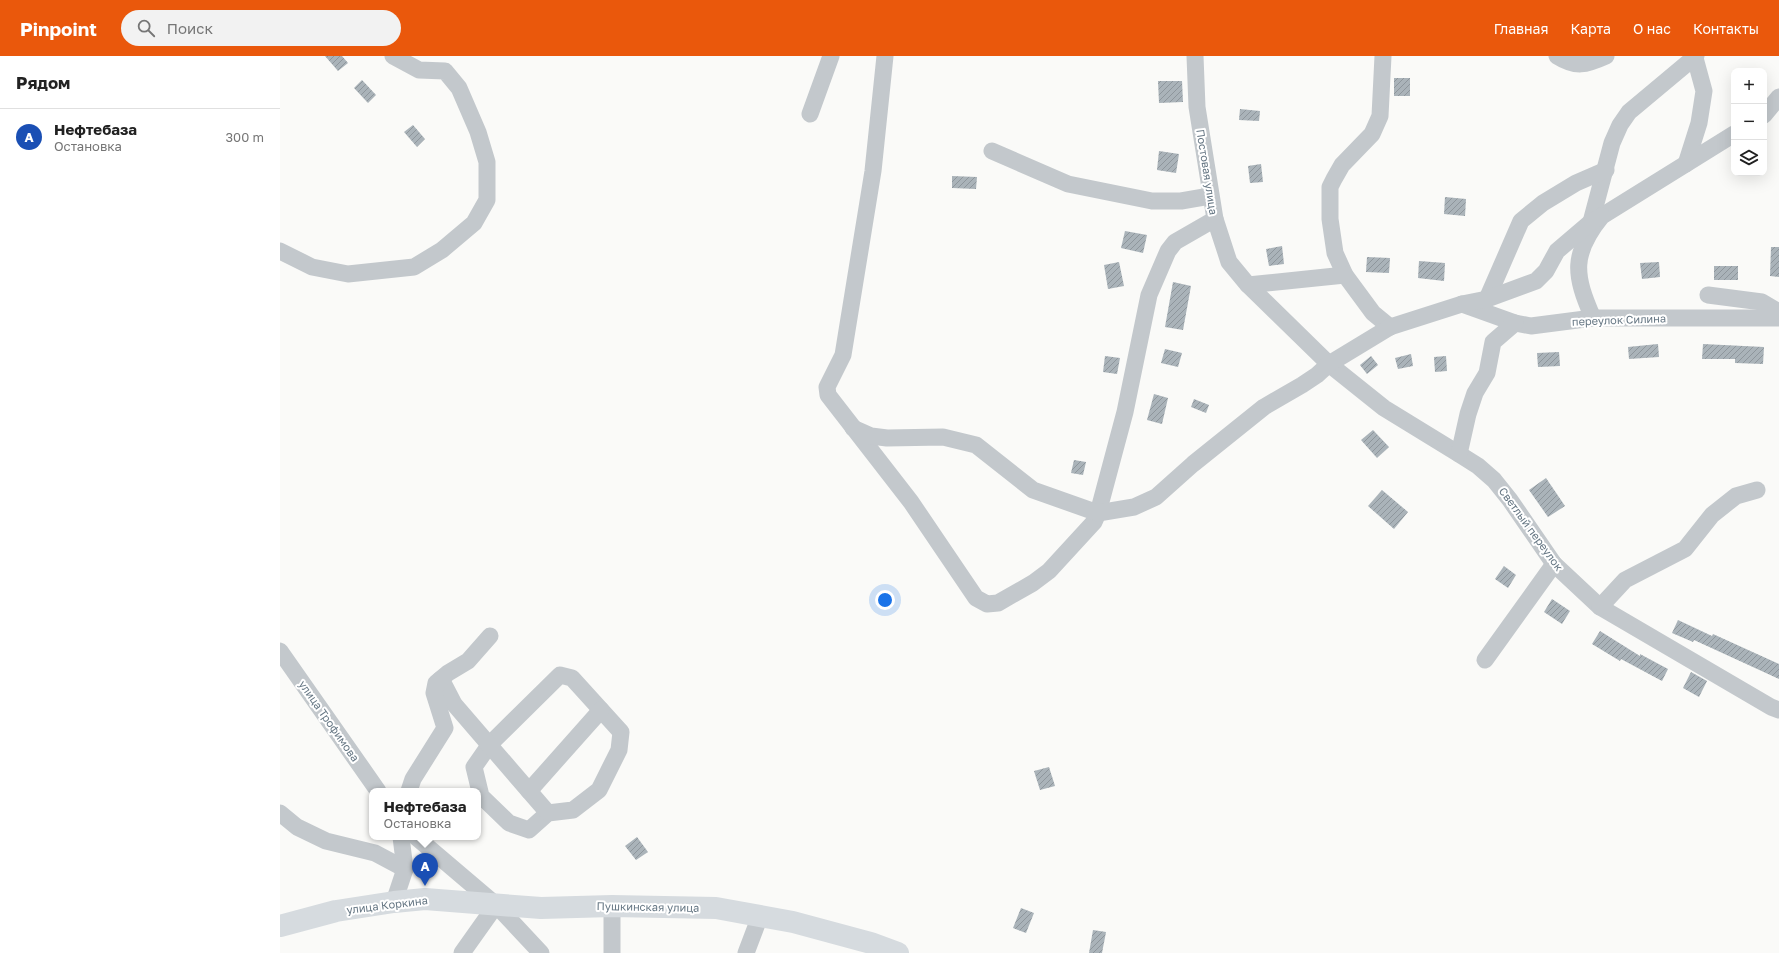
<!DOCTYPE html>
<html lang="ru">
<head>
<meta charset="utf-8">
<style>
  body { margin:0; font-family:"Golos Text",sans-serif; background:#f2f2f2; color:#222 }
  .controls { position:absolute; right:12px; top:12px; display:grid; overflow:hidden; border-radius:8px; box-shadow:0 4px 16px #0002 }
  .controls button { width:36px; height:36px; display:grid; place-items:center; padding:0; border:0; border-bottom:1px solid #e0e0e0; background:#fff; color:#222; font:20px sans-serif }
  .you { position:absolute; left:605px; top:544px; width:14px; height:14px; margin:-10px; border:3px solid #fff; border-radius:50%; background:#1a73e8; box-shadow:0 0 0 6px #1a73e833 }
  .badge { display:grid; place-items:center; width:26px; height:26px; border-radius:50%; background:#ea580c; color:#fff; font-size:13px; font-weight:700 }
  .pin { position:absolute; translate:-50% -33px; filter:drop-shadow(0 1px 2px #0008) }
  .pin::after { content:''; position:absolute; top:21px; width:14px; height:12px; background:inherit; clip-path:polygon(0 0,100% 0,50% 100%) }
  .popup { position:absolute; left:89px; top:732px; width:112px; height:52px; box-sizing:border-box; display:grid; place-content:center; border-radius:8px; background:#fff; filter:drop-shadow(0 1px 3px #0005); font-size:13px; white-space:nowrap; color:#767676 }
  .popup b { font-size:15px; color:#222 }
  .popup::after { content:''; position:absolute; left:50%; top:100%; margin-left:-8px; border:8px solid transparent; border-top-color:#fff }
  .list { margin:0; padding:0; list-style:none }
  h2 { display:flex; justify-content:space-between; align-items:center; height:52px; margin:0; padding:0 16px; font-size:17px }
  h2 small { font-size:13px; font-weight:400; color:#767676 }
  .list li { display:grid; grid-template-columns:26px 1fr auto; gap:12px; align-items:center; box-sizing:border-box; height:56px; padding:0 16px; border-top:1px solid #e0e0e0 }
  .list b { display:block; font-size:15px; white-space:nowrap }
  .list p { margin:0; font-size:13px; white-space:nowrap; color:#767676 }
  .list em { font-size:13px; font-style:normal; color:#767676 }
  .icon { flex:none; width:22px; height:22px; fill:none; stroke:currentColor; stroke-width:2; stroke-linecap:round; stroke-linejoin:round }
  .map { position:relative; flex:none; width:1499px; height:897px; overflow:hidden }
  header { display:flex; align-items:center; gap:24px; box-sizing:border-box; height:56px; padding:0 20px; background:#ea580c; color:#fff }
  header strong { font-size:19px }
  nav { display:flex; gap:22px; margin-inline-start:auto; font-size:14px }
  .search { width:280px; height:36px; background:#f2f2f2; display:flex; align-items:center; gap:10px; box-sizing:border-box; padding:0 14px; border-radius:22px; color:#767676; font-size:15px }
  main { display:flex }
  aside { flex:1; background:#fff }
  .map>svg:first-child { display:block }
  .building { fill:url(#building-hatch) }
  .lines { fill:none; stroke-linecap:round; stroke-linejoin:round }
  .minor { stroke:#c3c8cc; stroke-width:17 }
  .major { stroke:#d6dbdf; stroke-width:22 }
  .labels { text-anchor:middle; stroke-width:4; stroke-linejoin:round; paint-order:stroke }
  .street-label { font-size:11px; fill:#657683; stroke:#fff }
</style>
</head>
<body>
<header>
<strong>Pinpoint</strong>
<div class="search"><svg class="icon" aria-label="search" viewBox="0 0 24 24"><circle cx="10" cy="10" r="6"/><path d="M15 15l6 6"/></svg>Поиск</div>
<nav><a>Главная</a><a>Карта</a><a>О нас</a><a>Контакты</a></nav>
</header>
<main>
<aside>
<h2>Рядом<small></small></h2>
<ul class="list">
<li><span class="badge" style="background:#1a4fb4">A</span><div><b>Нефтебаза</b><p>Остановка</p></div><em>300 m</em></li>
</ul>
</aside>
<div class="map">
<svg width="1499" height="897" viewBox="0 0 1499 897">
  <defs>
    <pattern id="building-hatch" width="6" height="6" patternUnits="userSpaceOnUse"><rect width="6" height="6" fill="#aab3b9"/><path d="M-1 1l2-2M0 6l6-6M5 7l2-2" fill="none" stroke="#8e969c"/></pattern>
  </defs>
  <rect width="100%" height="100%" fill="#fafaf8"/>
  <g class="building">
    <polygon points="45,0 62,0 68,7 58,15"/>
    <rect x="1114" y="22" width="16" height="18"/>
    <polygon points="82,24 96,39 88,47 74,32"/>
    <polygon points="878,25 902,25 903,46 879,47"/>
    <polygon points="960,53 980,55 979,65 959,64"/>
    <polygon points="133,69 145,83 137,91 124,76"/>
    <polygon points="879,95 899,98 896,117 877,114"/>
    <polygon points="981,108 983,126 970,127 968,110"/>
    <polygon points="672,120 697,121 696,133 672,132"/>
    <polygon points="1165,141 1186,143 1185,160 1164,158"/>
    <polygon points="845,175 867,179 863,197 841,192"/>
    <polygon points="1002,190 1004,208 989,210 986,193"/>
    <polygon points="1491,191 1499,191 1499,221 1490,220"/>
    <polygon points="1087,201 1110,202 1109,217 1086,216"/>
    <polygon points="1139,205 1165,207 1164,225 1138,222"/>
    <polygon points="839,206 844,230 828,233 824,209"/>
    <polygon points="1379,206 1380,221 1362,223 1360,207"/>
    <rect x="1434" y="210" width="24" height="14"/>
    <polygon points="893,226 911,230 903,274 885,271"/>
    <polygon points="1378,288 1379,301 1349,303 1348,291"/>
    <polygon points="1423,288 1484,291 1483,308 1455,307 1455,303 1422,303"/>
    <polygon points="885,293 902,297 898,311 881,307"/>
    <polygon points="1279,296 1280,310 1258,311 1257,297"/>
    <polygon points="1131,298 1133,310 1118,313 1115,302"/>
    <polygon points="825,300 840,302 837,318 823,316"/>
    <polygon points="1091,300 1098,309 1087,318 1080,309"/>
    <polygon points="1166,300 1167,315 1155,316 1154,301"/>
    <polygon points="874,338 888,342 882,368 867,364"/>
    <polygon points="914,343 929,349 926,357 911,351"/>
    <polygon points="1093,374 1109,391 1097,402 1081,384"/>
    <polygon points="794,404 806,406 803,419 791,417"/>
    <polygon points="1266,422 1285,450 1268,461 1249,434"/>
    <polygon points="1102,434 1128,456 1114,473 1088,450"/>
    <polygon points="1224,510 1236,519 1228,532 1215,523"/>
    <polygon points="1272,543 1290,555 1282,568 1264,556"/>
    <polygon points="1398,564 1432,580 1433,578 1499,608 1499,623 1414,584 1413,586 1392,577"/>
    <polygon points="1320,575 1360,600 1360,598 1388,613 1382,625 1341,603 1340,605 1312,588"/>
    <polygon points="1411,616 1427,625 1419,641 1403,632"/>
    <polygon points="769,711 775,730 760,734 754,715"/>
    <polygon points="357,781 368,796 356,804 345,790"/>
    <polygon points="741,852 754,857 746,877 733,872"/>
    <polygon points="813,874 826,876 822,897 809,897"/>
  </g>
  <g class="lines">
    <g class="minor">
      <polyline points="605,0 593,115 563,299 547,331 548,339 631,446 696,542 707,548 718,547 753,527 769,515 814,466 818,457 845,356 869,239 888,195 895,186 935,163"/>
      <polyline points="915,0 917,51 935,163 949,206 968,229 1049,308 1104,352 1179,398 1198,410 1214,424 1230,444 1274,508 1320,551 1491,651 1499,654"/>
      <polyline points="1103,0 1100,60 1092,78 1062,109 1054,123 1050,131 1050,163 1055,197 1065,219 1093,257 1110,271"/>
      <path d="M1277,0C1296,12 1306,9 1326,0"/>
      <polyline points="530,58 551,0"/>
      <polyline points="1484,59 1499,41"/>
      <polyline points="712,95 788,128 872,145 901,145 930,140"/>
      <polyline points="1406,108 1419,67 1424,35 1415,2"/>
      <polyline points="1311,166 1332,87 1340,69 1349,56 1416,0"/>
      <polyline points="0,195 32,211 68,218 134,211 162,194 194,167 207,144 207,106 198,76 179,32 165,15 139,14 113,0"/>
      <polyline points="968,229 1065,219"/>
      <polyline points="1428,239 1482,246 1499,256"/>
      <polyline points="1207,243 1241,165 1263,147 1296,127 1326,114"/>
      <polyline points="1182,248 1235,267 1251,270 1313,262 1499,262"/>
      <path d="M1313,262C1294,219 1291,198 1322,160L1454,78"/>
      <polyline points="573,372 591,380 607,382 663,381 696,389 753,434 818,457 854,451 876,441 913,408 984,351 1022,329 1037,319 1049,308 1110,271 1182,248 1207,243 1256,225 1266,215 1277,195 1311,166 1322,160"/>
      <polyline points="1179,398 1188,358 1195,337 1207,317 1213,286 1235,267"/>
      <polyline points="1320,551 1345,524 1405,493 1432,459 1456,440 1477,434"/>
      <polyline points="0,595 98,735"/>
      <polyline points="1205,604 1274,508"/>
      <polygon points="280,619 292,622 341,676 339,694 319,734 293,754 268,757 249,774 229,767 201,740 194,711 210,688"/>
      <polyline points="161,623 174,648 268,757"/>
      <polyline points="129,735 133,723 165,672 154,637 156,627 168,617 188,605 210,580"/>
      <polyline points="249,735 321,654"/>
      <polyline points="0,757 17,771 46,785 95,797 125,813"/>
      <polyline points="136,781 216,849 261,897"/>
      <polyline points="114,846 125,813 121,781"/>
      <polyline points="182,897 216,849"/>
      <polyline points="332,897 332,850"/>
      <polyline points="466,897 480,860"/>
    </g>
    <polyline class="major" points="0,870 56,855 114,846 145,843 261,852 332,850 436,852 513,866 591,887 618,897"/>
  </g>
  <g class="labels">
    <g class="street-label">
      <text transform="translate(927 116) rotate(81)" y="4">Постовая улица</text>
      <text transform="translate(1339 264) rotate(-2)" y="4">переулок Силина</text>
      <text transform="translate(1251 473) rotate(54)" y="4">Светлый переулок</text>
      <text transform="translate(49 665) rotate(55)" y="4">улица Трофимова</text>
      <text transform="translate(107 849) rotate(-7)" y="4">улица Коркина</text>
      <text transform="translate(368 851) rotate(1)" y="4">Пушкинская улица</text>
    </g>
  </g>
</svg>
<div class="controls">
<button>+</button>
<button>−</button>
<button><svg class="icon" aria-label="layers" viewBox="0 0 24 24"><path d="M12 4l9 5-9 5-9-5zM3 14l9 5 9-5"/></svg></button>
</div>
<div class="you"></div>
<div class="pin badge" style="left:145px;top:830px;background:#1a4fb4">A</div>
<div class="popup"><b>Нефтебаза</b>Остановка</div>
</div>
</main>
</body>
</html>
